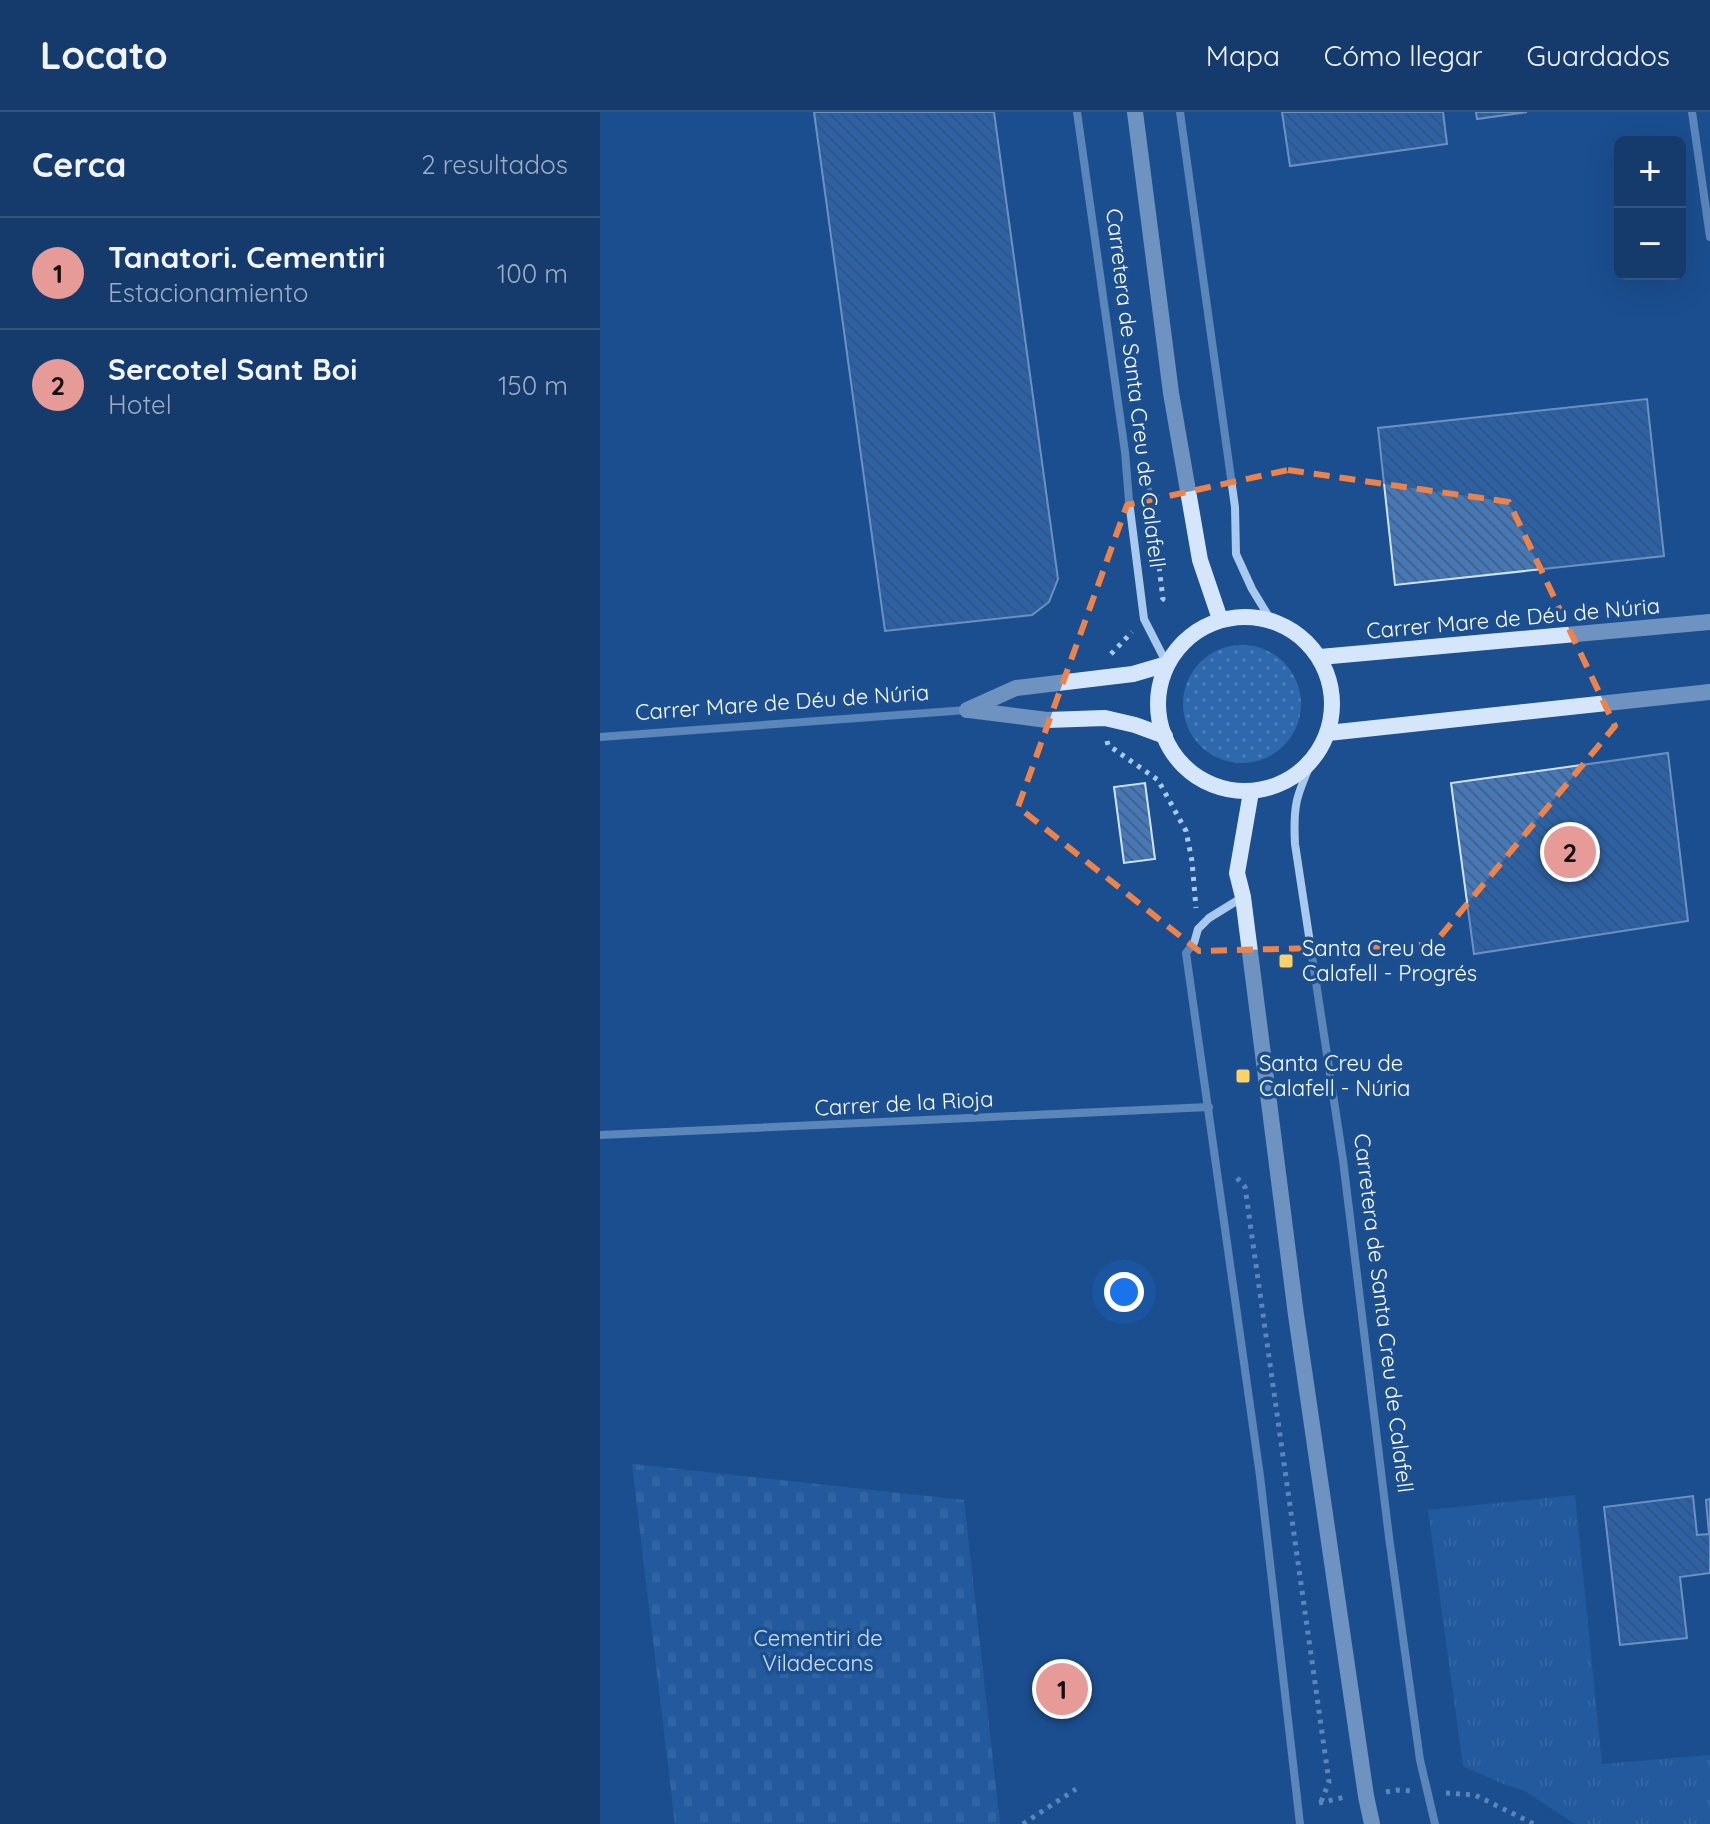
<!DOCTYPE html>
<html lang="es">
<head>
<meta charset="utf-8">
<style>
  body { margin:0; font-family:Quicksand,sans-serif; background:#214673; color:#f1f3f6 }
  .controls { position:absolute; right:24px; top:24px; display:grid; overflow:hidden; border-radius:12px; box-shadow:0 8px 32px #0002 }
  .controls button { width:72px; height:72px; display:grid; place-items:center; padding:0; border:0; border-bottom:2px solid #33557e; background:#143b6b; color:#f1f3f6; font:40px sans-serif }
  .you { position:absolute; left:524px; top:1180px; width:28px; height:28px; margin:-20px; border:6px solid #fff; border-radius:50%; background:#1a73e8; box-shadow:0 0 0 12px #1a73e833 }
  .badge { display:grid; place-items:center; width:52px; height:52px; border-radius:50%; background:#e69b98; color:#111; font-size:26px; font-weight:700 }
  .pin { position:absolute; translate:-50% -50%; border:4px solid #fff; box-shadow:0 2px 8px #0006 }
  .list { margin:0; padding:0; list-style:none }
  h2 { display:flex; justify-content:space-between; align-items:center; height:104px; margin:0; padding:0 32px; font-size:34px }
  h2 small { font-size:26px; font-weight:400; color:#9dadc1 }
  .list li { display:grid; grid-template-columns:52px 1fr auto; gap:24px; align-items:center; box-sizing:border-box; height:112px; padding:0 32px; border-top:2px solid #33557e }
  .list b { display:block; font-size:30px; white-space:nowrap }
  .list p { margin:0; font-size:26px; white-space:nowrap; color:#9dadc1 }
  .list em { font-size:26px; font-style:normal; color:#9dadc1 }
  .map { position:relative; flex:none; width:1110px; height:1712px; overflow:hidden }
  header { display:flex; align-items:center; gap:48px; box-sizing:border-box; height:112px; padding:0 40px; background:#143b6b; border-bottom:2px solid #33557e }
  header strong { font-size:38px }
  nav { display:flex; gap:44px; margin-inline-start:auto; font-size:28px }
  main { display:flex }
  aside { flex:1; background:#143b6b }
  .map>svg:first-child { display:block }
  .grass { fill:url(#grass-tufts) }
  .cemetery { fill:url(#cemetery-stones) }
  .garden { fill:url(#garden-dots) }
  .building { fill:url(#building-back-hatch); stroke:#cfe3fa; stroke-width:2 }
  .lines { fill:none; stroke-linecap:round; stroke-linejoin:round }
  .path { stroke:#a9c9ee; stroke-width:5; stroke-dasharray:4 6; stroke-linecap:butt }
  .street { stroke:#a9c9ee; stroke-width:8 }
  .secondary { stroke:#d6e6fa; stroke-width:16 }
  .marked { fill:none; stroke:#ee8249; stroke-width:6; stroke-dasharray:16 10; stroke-linejoin:round }
  .poi-dot { fill:#ffd166; stroke:#1b4f8f; stroke-width:3 }
  .labels { text-anchor:middle; stroke-width:7; stroke-linejoin:round; paint-order:stroke }
  .street-label { font-size:22px; fill:#fff; stroke:#1b4f8f }
  .poi-label { font-size:22px; fill:#fff; stroke:#1b4f8f; text-anchor:start }
  .park-label { font-size:22px; fill:#cfe3fa; stroke:#1b4f8f }
</style>
</head>
<body>
<header>
<strong>Locato</strong>
<nav><a>Mapa</a><a>Cómo llegar</a><a>Guardados</a></nav>
</header>
<main>
<aside>
<h2>Cerca<small>2 resultados</small></h2>
<ul class="list">
<li><span class="badge">1</span><div><b>Tanatori. Cementiri</b><p>Estacionamiento</p></div><em>100 m</em></li>
<li><span class="badge">2</span><div><b>Sercotel Sant Boi</b><p>Hotel</p></div><em>150 m</em></li>
</ul>
</aside>
<div class="map">
<svg width="1110" height="1712" viewBox="0 0 1110 1712">
  <defs>
    <pattern id="grass-tufts" width="24" height="20" patternUnits="userSpaceOnUse" patternTransform="scale(2)"><rect width="24" height="20" fill="#2e69ad"/><path d="M3 7l-1-3M5 7V3M7 7l1-3M15 17l-1-3M17 17v-4M19 17l1-3" fill="none" stroke="#4d80b9"/></pattern>
    <pattern id="cemetery-stones" width="16" height="16" patternUnits="userSpaceOnUse" patternTransform="scale(2)"><rect width="16" height="16" fill="#2e69ad"/><path d="M2 7V4a2 2 0 0 1 4 0v3zM10 15v-3a2 2 0 0 1 4 0v3z" fill="#4d80b9"/></pattern>
    <pattern id="garden-dots" width="8" height="8" patternUnits="userSpaceOnUse" patternTransform="scale(2)"><rect width="8" height="8" fill="#2e69ad"/><path d="M2 2h.1M6 6h.1" fill="none" stroke="#4d80b9" stroke-width="1.8" stroke-linecap="round"/></pattern>
    <pattern id="building-back-hatch" width="6" height="6" patternUnits="userSpaceOnUse" patternTransform="scale(2)"><rect width="6" height="6" fill="#4478b7"/><path d="M-1 5l2 2M0 0l6 6M5-1l2 2" fill="none" stroke="#486282"/></pattern>
  </defs>
  <rect width="100%" height="100%" fill="#1b4f8f"/>
  <polygon class="grass" points="975,1383 1002,1652 1110,1643 1110,1712 975,1712 925,1679 903,1672 863,1654 828,1398"/>
  <polygon class="cemetery" points="32,1352 364,1388 400,1712 75,1712"/>
  <circle class="garden" cx="642" cy="592" r="59"/>
  <g class="building">
    <polygon points="214,0 394,0 458,467 449,490 432,503 285,519"/>
    <polygon points="682,0 843,0 847,32 690,54"/>
    <polygon points="876,0 927,0 877,7"/>
    <polygon points="1047,287 1064,444 795,473 778,316"/>
    <polygon points="1068,641 1088,809 874,842 851,671"/>
    <polygon points="545,671 555,747 524,751 514,675"/>
    <polygon points="1093,1384 1097,1423 1109,1422 1106,1388 1110,1387 1110,1461 1080,1465 1087,1526 1020,1533 1004,1395"/>
  </g>
  <g class="lines">
    <g class="path">
      <polyline points="548,366 563,487 558,492"/>
      <polyline points="511,542 532,520"/>
      <polyline points="507,629 508,633 558,668 586,719 592,749 596,796"/>
      <polyline points="637,1066 645,1075 729,1670 721,1690"/>
      <polyline points="786,1680 797,1678 812,1679"/>
      <polyline points="846,1681 875,1683 934,1712"/>
      <polyline points="719,1691 745,1685"/>
      <polyline points="423,1712 476,1677"/>
    </g>
    <g class="street">
      <polyline points="477,0 525,340 529,389 544,507 567,552"/>
      <polyline points="580,0 635,395 636,442 652,477 672,510"/>
      <polyline points="1092,0 1110,125"/>
      <polyline points="0,625 367,598"/>
      <path d="M711,651C696,685 693,694 695,732L743,1048L789,1425L820,1648L835,1712"/>
      <polyline points="643,785 609,806 598,817 594,831 586,841 660,1364 700,1712"/>
      <polyline points="0,1023 609,995"/>
    </g>
    <g class="secondary">
      <polyline points="535,0 571,281 600,448 620,507"/>
      <circle cx="645" cy="592" r="87"/>
      <polyline points="720,545 1110,510"/>
      <polyline points="367,598 416,576 533,562 567,552"/>
      <polyline points="369,598 447,608 505,606 535,613 565,624"/>
      <polyline points="728,621 1110,580"/>
      <polyline points="651,680 637,761 643,785 696,1203 766,1684 772,1712"/>
    </g>
  </g>
  <path d="M0 0H1110V1712H0ZM688,358L909,390L1015,614L833,833L599,839L418,695L527,393Z" fill="#1b4f8f" fill-opacity=".55" fill-rule="evenodd"/>
  <path class="marked" d="M688,358L909,390L1015,614L833,833L599,839L418,695L527,393Z"/>
  <g class="poi-dot">
    <rect x="678" y="841" width="16" height="16" rx="4"/>
    <rect x="635" y="956" width="16" height="16" rx="4"/>
  </g>
  <g class="labels">
    <g class="street-label">
      <text transform="translate(536 276) rotate(83)" y="8">Carretera de Santa Creu de Calafell</text>
      <text transform="translate(913 506) rotate(-5)" y="8">Carrer Mare de Déu de Núria</text>
      <text transform="translate(182 590) rotate(-4)" y="8">Carrer Mare de Déu de Núria</text>
      <text transform="translate(304 991) rotate(-3)" y="8">Carrer de la Rioja</text>
      <text transform="translate(784 1201) rotate(83)" y="8">Carretera de Santa Creu de Calafell</text>
    </g>
    <g class="poi-label">
      <text x="702" y="844">Santa Creu de<tspan x="702" dy="25">Calafell - Progrés</tspan></text>
      <text x="659" y="959">Santa Creu de<tspan x="659" dy="25">Calafell - Núria</tspan></text>
    </g>
    <g class="park-label">
      <text x="218" y="1534">Cementiri de<tspan x="218" dy="25">Viladecans</tspan></text>
    </g>
  </g>
</svg>
<div class="controls">
<button>+</button>
<button>−</button>
</div>
<div class="you"></div>
<div class="pin badge" style="left:462px;top:1577px">1</div>
<div class="pin badge" style="left:970px;top:740px">2</div>
</div>
</main>
</body>
</html>
